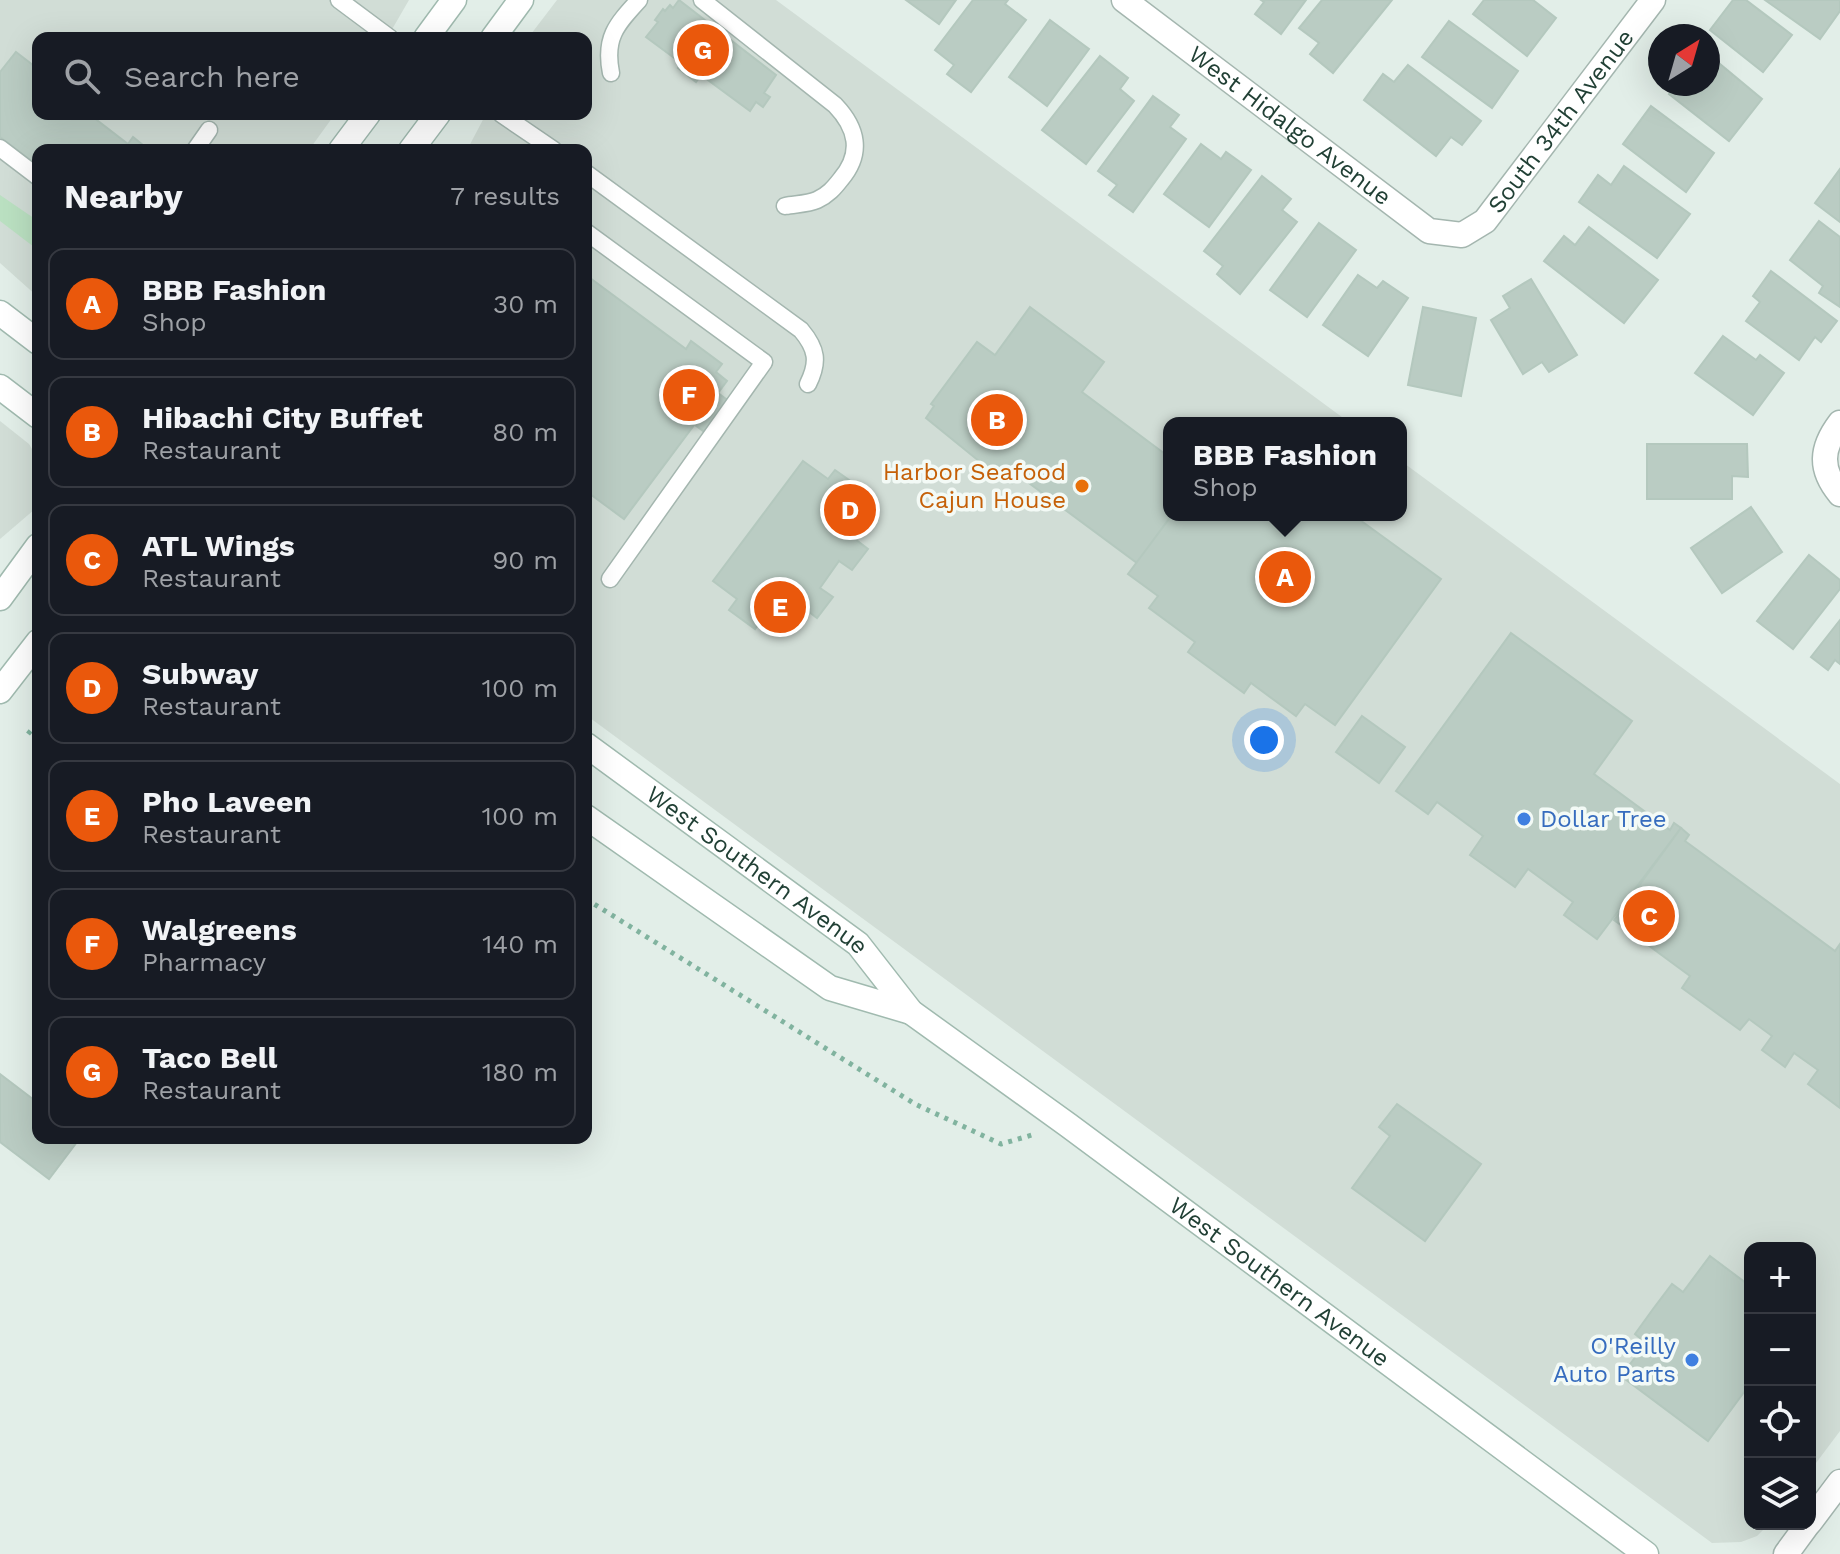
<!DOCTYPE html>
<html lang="en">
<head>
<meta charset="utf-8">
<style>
  body { margin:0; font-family:"Work Sans",sans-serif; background:#242831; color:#f1f3f6 }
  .controls { position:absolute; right:24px; bottom:24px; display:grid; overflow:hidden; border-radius:16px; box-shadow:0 8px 32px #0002 }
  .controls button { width:72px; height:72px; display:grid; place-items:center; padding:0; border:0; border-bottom:2px solid #363941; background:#171b24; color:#f1f3f6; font:40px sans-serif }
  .compass { position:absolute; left:1648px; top:24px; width:72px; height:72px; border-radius:50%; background:#171b24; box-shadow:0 8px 32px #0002; rotate:37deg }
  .you { position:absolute; left:1264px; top:740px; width:28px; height:28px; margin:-20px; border:6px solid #fff; border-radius:50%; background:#1a73e8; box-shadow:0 0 0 12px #1a73e833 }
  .badge { display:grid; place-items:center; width:52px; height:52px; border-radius:50%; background:#ea580c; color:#fff; font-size:26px; font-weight:700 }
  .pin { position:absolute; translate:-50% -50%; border:4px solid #fff; box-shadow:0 2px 8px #0006 }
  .popup { position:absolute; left:1163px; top:417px; width:244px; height:104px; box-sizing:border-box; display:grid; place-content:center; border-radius:16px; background:#171b24; filter:drop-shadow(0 2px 6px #0005); font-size:26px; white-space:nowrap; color:#9ea1a6 }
  .popup b { font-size:30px; color:#f1f3f6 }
  .popup::after { content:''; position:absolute; left:50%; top:100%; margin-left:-16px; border:16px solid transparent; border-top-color:#171b24 }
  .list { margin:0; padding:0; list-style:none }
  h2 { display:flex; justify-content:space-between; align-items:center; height:104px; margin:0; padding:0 32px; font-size:34px }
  h2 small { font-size:26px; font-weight:400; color:#9ea1a6 }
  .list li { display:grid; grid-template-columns:52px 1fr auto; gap:24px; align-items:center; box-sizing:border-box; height:112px; margin:0 16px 16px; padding:0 16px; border:2px solid #363941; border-radius:16px }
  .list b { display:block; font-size:30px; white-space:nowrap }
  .list p { margin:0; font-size:26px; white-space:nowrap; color:#9ea1a6 }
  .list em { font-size:26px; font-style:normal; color:#9ea1a6 }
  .icon { flex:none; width:44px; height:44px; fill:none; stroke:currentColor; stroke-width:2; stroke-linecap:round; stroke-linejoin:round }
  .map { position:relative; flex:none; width:1840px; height:1554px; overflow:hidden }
  .search { position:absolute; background:#171b24; box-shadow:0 8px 32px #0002; left:32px; top:32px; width:560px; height:88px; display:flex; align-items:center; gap:20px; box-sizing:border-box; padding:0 28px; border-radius:16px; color:#9ea1a6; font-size:30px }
  .panel { position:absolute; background:#171b24; box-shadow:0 8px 32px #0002; left:32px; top:144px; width:560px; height:1000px; border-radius:16px }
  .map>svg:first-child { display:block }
  .built { fill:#d1ddd6 }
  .green { fill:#bae0c1 }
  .building { fill:#baccc3; stroke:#b4c8be; stroke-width:2 }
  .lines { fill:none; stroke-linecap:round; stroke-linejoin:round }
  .service-casing { stroke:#a4b6af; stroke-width:19 }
  .minor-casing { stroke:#a4b6af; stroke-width:27 }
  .secondary-casing { stroke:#a0baaf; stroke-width:27 }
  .path { stroke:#81b39f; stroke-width:5; stroke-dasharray:4 6; stroke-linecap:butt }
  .service { stroke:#fff; stroke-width:16 }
  .minor { stroke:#fff; stroke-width:24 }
  .secondary { stroke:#fff; stroke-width:24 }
  .food-dot { fill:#e8710a; stroke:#f3faf6; stroke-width:3 }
  .shop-dot { fill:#3f7fe0; stroke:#f3faf6; stroke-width:3 }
  .labels { text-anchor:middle; stroke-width:7; stroke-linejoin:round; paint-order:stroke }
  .street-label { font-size:24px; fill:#214035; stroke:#f3faf6 }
  .food-label { font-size:24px; fill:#c56008; stroke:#f3faf6; text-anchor:end }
  .shop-label { font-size:24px; fill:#366cbe; stroke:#f3faf6; text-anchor:start }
</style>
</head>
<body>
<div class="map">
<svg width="1840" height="1554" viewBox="0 0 1840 1554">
  <rect width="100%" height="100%" fill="#e2eee8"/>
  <g class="built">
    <polygon points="0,0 409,0 387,38 38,38 38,114 335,114 309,150 38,150 38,297 0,263"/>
    <polygon points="557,0 776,0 1350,423 1169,423 1169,515 1401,515 1401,461 1840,784 1840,1431 1810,1471 1810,1248 1750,1248 1750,1524 1769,1524 1757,1536 1741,1542 1712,1543 586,715 586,150 467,150 486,114 586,114 586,38 528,38"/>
    <polygon points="0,421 29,444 38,459 38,501 35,509 0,539"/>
  </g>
  <polygon class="green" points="0,195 38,221 38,250 0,221"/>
  <g class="building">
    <polygon points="679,0 776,75 764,93 770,97 763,107 756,102 750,111 701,75 696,82 678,68 681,63 646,37 658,22 655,20 663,9 665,11 670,5 673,8"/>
    <polygon points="906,0 956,0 939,24"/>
    <polygon points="973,0 1008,0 1005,4 1026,20 971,92 947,74 954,65 935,50"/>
    <polygon points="1261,0 1306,0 1281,34 1255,14 1264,2"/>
    <polygon points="1322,0 1392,0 1333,73 1310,54 1319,43 1299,28"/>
    <polygon points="1484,0 1533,0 1556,18 1527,56 1473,14"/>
    <polygon points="1733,0 1746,0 1792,35 1763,72 1710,30"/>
    <polygon points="1765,0 1840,0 1840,11 1820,39"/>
    <polygon points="1050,20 1089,49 1047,106 1009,77"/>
    <polygon points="1449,21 1518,71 1492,108 1422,57"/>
    <polygon points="16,52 38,69 38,114 89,114 128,144 133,137 149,150 38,150 38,166 0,137 0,72"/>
    <polygon points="1708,54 1762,99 1729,141 1669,94 1677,84 1708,84"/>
    <polygon points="1100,56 1128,78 1120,89 1134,101 1086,164 1042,130"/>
    <polygon points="1408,65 1481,121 1462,145 1451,137 1436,156 1364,100 1383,74 1394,82"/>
    <polygon points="1153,96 1179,115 1170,127 1186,139 1133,212 1109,195 1117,185 1098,171"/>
    <polygon points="1651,106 1714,153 1686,192 1623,144"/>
    <polygon points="1201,144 1221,159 1226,152 1251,170 1209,227 1164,194"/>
    <polygon points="1624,166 1690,214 1657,258 1579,202 1598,175 1611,185"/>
    <polygon points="1840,169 1840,222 1815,203"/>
    <polygon points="1262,176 1291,199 1282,210 1297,222 1240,294 1217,274 1223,266 1204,251"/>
    <polygon points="1819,221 1840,237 1840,307 1819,293 1823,286 1790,260"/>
    <polygon points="1319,223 1356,250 1307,317 1270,290"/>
    <polygon points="1589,227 1658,280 1624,323 1544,261 1564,236 1575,245"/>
    <polygon points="1771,271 1837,321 1821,342 1815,337 1799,360 1746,321 1760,302 1753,296"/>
    <polygon points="586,275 686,349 691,341 722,364 716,372 727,381 624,519 586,491"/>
    <polygon points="1358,275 1377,288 1383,281 1408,298 1368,356 1323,325"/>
    <polygon points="1531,279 1577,355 1549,372 1542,362 1523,374 1491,320 1510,308 1503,296"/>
    <polygon points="1030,307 1104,362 1082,392 1169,457 1169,515 1172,515 1137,563 1018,475 1012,483 991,468 990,470 926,418 934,406 931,404 977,342 995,355"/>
    <polygon points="1423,307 1476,318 1461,396 1408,385"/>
    <polygon points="1723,336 1756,360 1760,355 1784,373 1753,415 1695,373"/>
    <polygon points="718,393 738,408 714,439 695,425"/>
    <polygon points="1647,444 1747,444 1748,477 1732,476 1732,499 1647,499"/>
    <polygon points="803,461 828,479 835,470 859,487 852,497 874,513 855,539 868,549 852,570 839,561 820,588 833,597 817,618 804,608 785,634 763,618 755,629 729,610 737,599 713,581"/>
    <polygon points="1751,507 1782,552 1722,593 1691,548"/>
    <polygon points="1172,515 1353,515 1441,579 1335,725 1305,704 1296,716 1251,683 1244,693 1188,652 1195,642 1149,608 1158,596 1128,574"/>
    <polygon points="1809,555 1840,580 1840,589 1793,649 1757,621"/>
    <polygon points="1840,620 1840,664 1835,660 1828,670 1811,657"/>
    <polygon points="1511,633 1632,721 1594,774 1670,830 1674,823 1681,828 1597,939 1564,915 1573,902 1528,869 1515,887 1470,855 1483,836 1437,802 1428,814 1396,791"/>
    <polygon points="1362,716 1405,747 1379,783 1336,752"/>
    <polygon points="1681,828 1689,835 1685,841 1835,951 1840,944 1840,1108 1808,1084 1818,1070 1794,1053 1785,1067 1762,1050 1772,1036 1749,1019 1740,1030 1682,988 1690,976 1614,920"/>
    <polygon points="0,1074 38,1103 38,1138 80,1138 49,1179 0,1142"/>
    <polygon points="1397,1104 1481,1164 1425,1241 1352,1188 1390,1136 1379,1127"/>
    <polygon points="1710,1256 1750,1286 1750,1384 1708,1441 1621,1376 1646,1343 1635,1334 1653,1309 1672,1284 1683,1292"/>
  </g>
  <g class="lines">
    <g class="service-casing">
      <g id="service">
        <polyline points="339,0 390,38"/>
        <path d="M702,0L835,105C857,128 863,153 841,179C834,188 828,195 817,200C808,204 796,204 785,206"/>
        <path d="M611,73C604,38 616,25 639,0"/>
        <polyline points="501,114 554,150"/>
        <polyline points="0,148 38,177"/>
        <polyline points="195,150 209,130"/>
        <path d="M586,173L801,330C817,349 819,362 808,384"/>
        <polyline points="586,232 764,362 610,579"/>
      </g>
    </g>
    <g class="minor-casing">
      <g id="minor">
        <path id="s1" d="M1124,0L1429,231L1462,235L1485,221L1653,0"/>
        <path d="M1840,423C1821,448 1819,469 1840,494"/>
        <polyline points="1810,1522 1840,1482"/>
        <polyline points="1786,1554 1808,1524"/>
      </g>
    </g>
    <g class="secondary-casing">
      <g id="secondary">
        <polyline points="426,38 454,0"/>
        <polyline points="493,38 521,0"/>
        <polyline points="341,150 368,114"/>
        <polyline points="411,150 438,114"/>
        <polyline points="0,313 38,342"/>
        <polyline points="0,387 38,416"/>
        <polyline points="0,598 38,546"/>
        <polyline points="0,691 38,642"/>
        <path id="s2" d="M586,745L858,944L911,1012L1068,1125L1646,1554"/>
        <polyline points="586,817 830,988 911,1012"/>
      </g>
    </g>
    <g class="path">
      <polyline points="28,734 38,722"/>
      <polyline points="586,899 915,1104 1001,1144 1032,1135"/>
    </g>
    <use href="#service" class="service"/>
    <use href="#minor" class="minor"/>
    <use href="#secondary" class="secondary"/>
  </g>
  <circle class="food-dot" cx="1082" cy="486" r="8"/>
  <g class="shop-dot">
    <circle cx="1524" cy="819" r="8"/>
    <circle cx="1692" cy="1360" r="8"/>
  </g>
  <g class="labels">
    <g class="street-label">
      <text dy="8" stroke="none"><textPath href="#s1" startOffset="568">South 34th Avenue</textPath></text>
      <text dy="8" stroke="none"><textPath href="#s1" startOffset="208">West Hidalgo Avenue</textPath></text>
      <text dy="8" stroke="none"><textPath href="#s2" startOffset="212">West Southern Avenue</textPath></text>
      <text dy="8" stroke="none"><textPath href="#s2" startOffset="880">West Southern Avenue</textPath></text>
    </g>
    <g class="food-label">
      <text x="1066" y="480">Harbor Seafood<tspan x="1066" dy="28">Cajun House</tspan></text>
    </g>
    <g class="shop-label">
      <text x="1540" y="827">Dollar Tree</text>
      <text x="1676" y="1354" text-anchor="end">O'Reilly<tspan x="1676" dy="28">Auto Parts</tspan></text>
    </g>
  </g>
</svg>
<div class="controls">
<button>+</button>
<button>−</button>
<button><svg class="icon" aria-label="locate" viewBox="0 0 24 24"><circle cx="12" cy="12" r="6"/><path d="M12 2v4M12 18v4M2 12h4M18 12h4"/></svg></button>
<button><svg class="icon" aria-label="layers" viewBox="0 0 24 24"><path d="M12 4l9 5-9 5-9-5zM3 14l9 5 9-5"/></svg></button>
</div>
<svg class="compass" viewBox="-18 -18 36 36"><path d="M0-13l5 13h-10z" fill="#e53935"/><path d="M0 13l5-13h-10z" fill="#9ea1a6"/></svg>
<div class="you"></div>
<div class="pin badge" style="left:1285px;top:577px">A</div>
<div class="popup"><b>BBB Fashion</b>Shop</div>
<div class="pin badge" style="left:997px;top:420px">B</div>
<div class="pin badge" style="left:1649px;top:916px">C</div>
<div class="pin badge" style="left:850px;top:510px">D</div>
<div class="pin badge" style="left:780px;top:607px">E</div>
<div class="pin badge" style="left:689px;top:395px">F</div>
<div class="pin badge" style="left:703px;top:50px">G</div>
<div class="search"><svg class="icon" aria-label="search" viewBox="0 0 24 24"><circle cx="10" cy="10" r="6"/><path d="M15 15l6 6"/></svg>Search here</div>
<section class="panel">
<h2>Nearby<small>7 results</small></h2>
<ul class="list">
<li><span class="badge">A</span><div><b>BBB Fashion</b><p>Shop</p></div><em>30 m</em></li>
<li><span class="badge">B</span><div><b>Hibachi City Buffet</b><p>Restaurant</p></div><em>80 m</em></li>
<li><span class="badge">C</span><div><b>ATL Wings</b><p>Restaurant</p></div><em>90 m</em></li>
<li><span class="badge">D</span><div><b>Subway</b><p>Restaurant</p></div><em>100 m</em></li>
<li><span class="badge">E</span><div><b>Pho Laveen</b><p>Restaurant</p></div><em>100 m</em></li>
<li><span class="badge">F</span><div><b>Walgreens</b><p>Pharmacy</p></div><em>140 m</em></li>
<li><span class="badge">G</span><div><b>Taco Bell</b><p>Restaurant</p></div><em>180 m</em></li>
</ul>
</section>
</div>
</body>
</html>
